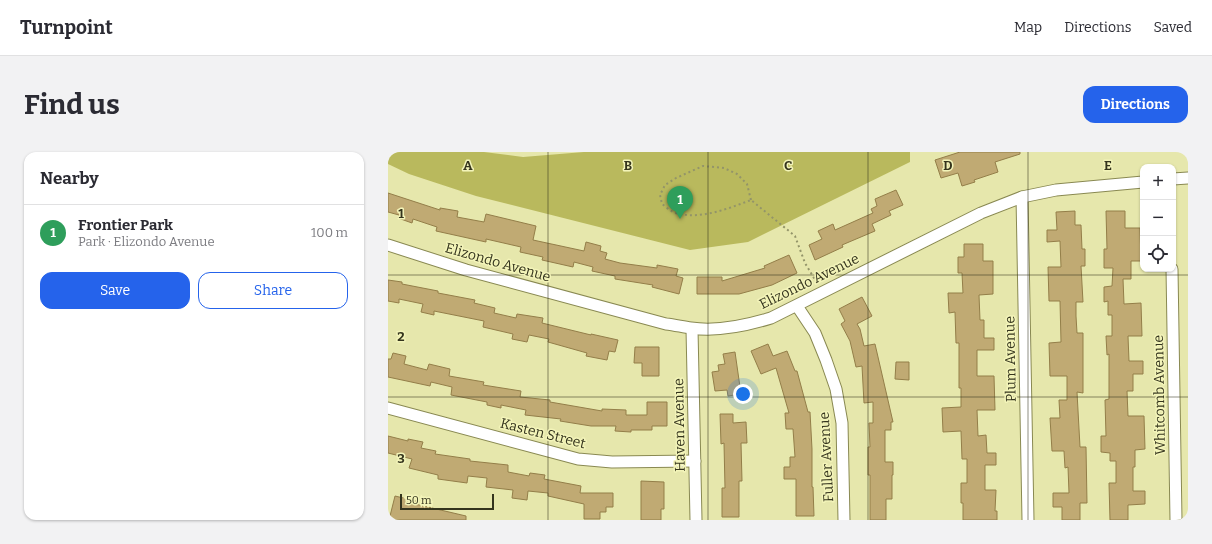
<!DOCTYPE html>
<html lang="en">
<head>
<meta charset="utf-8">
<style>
  body { margin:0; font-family:Bitter,serif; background:#f2f2f3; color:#2b2b33 }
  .controls { position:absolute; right:12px; top:12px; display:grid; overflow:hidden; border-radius:8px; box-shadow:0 1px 3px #0004 }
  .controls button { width:36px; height:36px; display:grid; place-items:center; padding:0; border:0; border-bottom:1px solid #e1e1e2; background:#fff; color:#2b2b33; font:20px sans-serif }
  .scale { position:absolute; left:12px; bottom:10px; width:94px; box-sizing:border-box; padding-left:4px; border:2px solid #34341d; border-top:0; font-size:11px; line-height:14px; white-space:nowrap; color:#34341d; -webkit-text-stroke:3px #f3f4b9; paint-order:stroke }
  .you { position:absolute; left:355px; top:242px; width:14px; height:14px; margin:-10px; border:3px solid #fff; border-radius:50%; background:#1a73e8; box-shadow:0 0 0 6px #1a73e833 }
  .badge { display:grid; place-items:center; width:26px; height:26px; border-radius:50%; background:#2563eb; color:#fff; font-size:13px; font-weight:700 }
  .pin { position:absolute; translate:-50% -33px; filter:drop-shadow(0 1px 2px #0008) }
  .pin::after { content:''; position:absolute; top:21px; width:14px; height:12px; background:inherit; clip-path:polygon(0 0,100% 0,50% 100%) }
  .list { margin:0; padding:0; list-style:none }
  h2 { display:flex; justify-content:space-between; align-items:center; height:52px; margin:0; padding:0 16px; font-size:17px }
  h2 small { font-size:13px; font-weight:400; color:#7c7c81 }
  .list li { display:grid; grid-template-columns:26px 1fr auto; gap:12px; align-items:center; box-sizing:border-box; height:56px; padding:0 16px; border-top:1px solid #e1e1e2 }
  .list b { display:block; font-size:15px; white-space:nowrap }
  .list p { margin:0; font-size:13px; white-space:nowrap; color:#7c7c81 }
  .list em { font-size:13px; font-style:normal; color:#7c7c81 }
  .actions { display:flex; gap:8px; padding:12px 16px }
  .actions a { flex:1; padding:9px 0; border:1px solid #2563eb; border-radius:12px; text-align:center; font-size:14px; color:#2563eb }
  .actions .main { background:#2563eb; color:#fff }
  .icon { flex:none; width:22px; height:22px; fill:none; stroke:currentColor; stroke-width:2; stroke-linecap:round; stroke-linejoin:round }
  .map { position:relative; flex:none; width:800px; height:368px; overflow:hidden; border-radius:12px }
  header { display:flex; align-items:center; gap:24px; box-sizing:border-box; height:56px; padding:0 20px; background:#fff; border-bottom:1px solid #e1e1e2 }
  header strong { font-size:19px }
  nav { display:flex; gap:22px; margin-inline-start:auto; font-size:14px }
  .intro { display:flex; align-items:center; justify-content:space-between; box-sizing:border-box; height:96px; padding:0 24px }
  h1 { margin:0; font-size:28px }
  .button { padding:10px 18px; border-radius:12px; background:#2563eb; color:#fff; font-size:14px; font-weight:700 }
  main { display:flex; gap:24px; padding:0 24px }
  aside { flex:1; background:#fff; border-radius:12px; box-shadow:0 1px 3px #0004 }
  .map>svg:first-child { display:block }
  .green { fill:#b9b95d }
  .building { fill:#c0aa73; stroke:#937e49 }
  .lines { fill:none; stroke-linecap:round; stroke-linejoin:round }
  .minor-casing { stroke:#898952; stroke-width:13 }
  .path { stroke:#939469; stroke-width:2; stroke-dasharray:2 3; stroke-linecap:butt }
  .minor { stroke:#fff; stroke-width:11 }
  .grid { fill:none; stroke:#34341d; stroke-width:1; stroke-opacity:0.55 }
  .labels { text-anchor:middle; stroke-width:3; stroke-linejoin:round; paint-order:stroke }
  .street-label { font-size:14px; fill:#34341d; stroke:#f3f4b9 }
  .grid-label { font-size:13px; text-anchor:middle; font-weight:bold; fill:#34341d; stroke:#f3f4b9; stroke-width:3; stroke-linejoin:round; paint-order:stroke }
</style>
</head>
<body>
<header>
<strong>Turnpoint</strong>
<nav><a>Map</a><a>Directions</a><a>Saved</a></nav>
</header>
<div class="intro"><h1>Find us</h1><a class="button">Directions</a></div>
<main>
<aside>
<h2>Nearby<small></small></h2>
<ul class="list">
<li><span class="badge" style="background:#2e9e5b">1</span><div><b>Frontier Park</b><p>Park · Elizondo Avenue</p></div><em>100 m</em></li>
</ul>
<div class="actions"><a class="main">Save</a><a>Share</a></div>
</aside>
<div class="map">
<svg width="800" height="368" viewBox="0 0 800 368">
  <rect width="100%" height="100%" fill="#e6e7ac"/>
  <polygon class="green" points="0,0 96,0 135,5 196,0 522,0 522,10 360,90 302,98 88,44 21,22 0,12"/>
  <g class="building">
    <polygon points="572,0 632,0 632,2 607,10 610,20 586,28 587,30 574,34 570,21 553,26 547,8"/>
    <polygon points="508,38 515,53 501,59 503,63 484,72 487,79 454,93 455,95 427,108 421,93 434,87 430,79 445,72 447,78 485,61 483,57 489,54 487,47"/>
    <polygon points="0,41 52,58 52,56 70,59 69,65 96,70 98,62 148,74 145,88 196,99 198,90 213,94 212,99 219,101 217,107 232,111 269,116 269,113 290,117 288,124 295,126 291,142 264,135 265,133 227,127 227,124 204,119 205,115 186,110 185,115 154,108 155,105 132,100 133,95 98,87 98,90 48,79 49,75 25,67 24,71 10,66 11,63 0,60"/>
    <polygon points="687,59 687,73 693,73 694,97 697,97 697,114 693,114 695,150 688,150 688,164 689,181 695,181 695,241 689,240 692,295 698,295 699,351 692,351 692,368 674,368 674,355 665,355 665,341 681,341 680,315 677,316 676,299 664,299 662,266 672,266 671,248 679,248 679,224 662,224 661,191 673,190 672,149 661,149 660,115 673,115 672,89 659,90 659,78 669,78 668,60"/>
    <polygon points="718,59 737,59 737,76 752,76 753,109 743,109 743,127 735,127 736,152 753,151 754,184 740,184 741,209 755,209 755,222 745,222 745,239 739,239 740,264 756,264 757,297 747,298 747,315 745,315 745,339 757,339 757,352 740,353 740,368 722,368 721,331 728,331 728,309 722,309 722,301 713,300 713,284 718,284 717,248 721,247 721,202 719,203 718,184 724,184 724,163 720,163 720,149 716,150 716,135 724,134 725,116 716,116 716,97 719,97"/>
    <polygon points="576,92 595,92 595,109 605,109 605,142 591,143 592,168 596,168 596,186 606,186 606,198 589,198 589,224 606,224 607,258 589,258 590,284 598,283 599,301 608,301 608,313 597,313 597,338 608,338 607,359 609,359 609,368 575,368 575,351 573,351 573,331 579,331 579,307 574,307 573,279 555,280 554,256 573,255 573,236 571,236 571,191 568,191 567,160 561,161 560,141 575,141 574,121 570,121 570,105 576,105"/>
    <polygon points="401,103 409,121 384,133 351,142 309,142 309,125 334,125 334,129 377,116 376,114"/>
    <polygon points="0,128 14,130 14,132 50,139 50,141 87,148 86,151 107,156 106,161 128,166 129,162 155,166 154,171 203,183 203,182 230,188 227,200 221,199 219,208 198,204 199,201 160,190 161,187 141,183 139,190 124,187 125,182 95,175 96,169 46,159 46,163 33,160 35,152 11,147 11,151 0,149"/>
    <polygon points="474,145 484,164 469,172 472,177 476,194 487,192 505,270 503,270 503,278 497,278 497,310 505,310 505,323 504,323 504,347 498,347 498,368 482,368 482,323 480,323 480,295 482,295 481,271 485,271 485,250 476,251 474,214 468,215 462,189 453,172 457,169 451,157"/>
    <polygon points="380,192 385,204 399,199 407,219 409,219 420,260 422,260 424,297 424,335 425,335 426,364 408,364 408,327 396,327 396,315 402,315 402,305 407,305 405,277 398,277 397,261 401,261 388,216 373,222 363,199"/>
    <polygon points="247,195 271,195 271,224 254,224 254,211 246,211"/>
    <polygon points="347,200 353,242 340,244 339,238 327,239 324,220 331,219 330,213 337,212 335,202"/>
    <polygon points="5,201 18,204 16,212 39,218 41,212 62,217 61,224 96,230 95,233 133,239 132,245 162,248 162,250 214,259 214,257 238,258 238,263 259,263 259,250 279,250 279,274 264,274 264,278 243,278 243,280 227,279 228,274 203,274 172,269 173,267 137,263 138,258 113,253 113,256 99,253 99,250 63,243 64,235 43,230 42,234 0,225 0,207 3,207"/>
    <polygon points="508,210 521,210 521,228 507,227"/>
    <polygon points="332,262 345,262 345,271 358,270 359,291 353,291 354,329 351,329 351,365 334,365 334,336 337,336 336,291 333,292"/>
    <polygon points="0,284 20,289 20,287 35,290 33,296 48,299 47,302 82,307 82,309 120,313 120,320 141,324 142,321 157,323 156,327 193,334 192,341 225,341 225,355 218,355 218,360 212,360 212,367 196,367 196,352 160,344 160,341 140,339 139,348 124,346 125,338 98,335 99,326 80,324 79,331 50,327 50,323 21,316 24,307 0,301"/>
    <polygon points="253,329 276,330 276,357 273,357 273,368 253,368"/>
    <polygon points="7,344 28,349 27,352 78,364 78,368 1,368"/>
  </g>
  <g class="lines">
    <g class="minor-casing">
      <g id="minor">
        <polyline points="785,27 800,26"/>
        <polyline points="634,45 640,368"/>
        <path d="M0,93L78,118L278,172C287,173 295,175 303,176C330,180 357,174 383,166L593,61L634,45L668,38L755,30"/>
        <polyline points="784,117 788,368"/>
        <polyline points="409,154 427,181 438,208 448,237 454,271 456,368"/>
        <polyline points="304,177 308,368"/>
        <polyline points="0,256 190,307 224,310 307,309"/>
      </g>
    </g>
    <path class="path" d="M363,48L359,32L349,22L336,16L315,14L288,26L277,33L272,43L274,52C278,55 282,59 287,61C312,68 339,57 363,48L407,84L417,111L429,131"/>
    <use href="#minor" class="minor"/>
  </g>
  <path class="grid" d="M160,0V368M320,0V368M480,0V368M640,0V368M0,123H800M0,245H800"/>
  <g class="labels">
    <g class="street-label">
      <text transform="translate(110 110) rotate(16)" y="5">Elizondo Avenue</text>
      <text transform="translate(421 129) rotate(-26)" y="5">Elizondo Avenue</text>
      <text transform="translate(622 207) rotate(-91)" y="5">Plum Avenue</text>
      <text transform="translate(771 243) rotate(-91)" y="5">Whitcomb Avenue</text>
      <text transform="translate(291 273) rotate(-91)" y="5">Haven Avenue</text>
      <text transform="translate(155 281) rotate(14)" y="5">Kasten Street</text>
      <text transform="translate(438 305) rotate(-93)" y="5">Fuller Avenue</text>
    </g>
  </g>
  <g class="grid-label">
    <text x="80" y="18">A</text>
    <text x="240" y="18">B</text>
    <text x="400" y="18">C</text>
    <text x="560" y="18">D</text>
    <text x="720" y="18">E</text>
    <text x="13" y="66">1</text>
    <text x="13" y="189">2</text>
    <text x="13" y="311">3</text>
  </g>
</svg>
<div class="controls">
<button>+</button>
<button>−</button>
<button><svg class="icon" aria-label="locate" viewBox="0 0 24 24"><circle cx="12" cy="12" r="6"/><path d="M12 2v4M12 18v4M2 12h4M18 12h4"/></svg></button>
</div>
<div class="scale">50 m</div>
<div class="you"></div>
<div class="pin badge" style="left:292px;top:67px;background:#2e9e5b">1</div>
</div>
</main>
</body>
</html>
